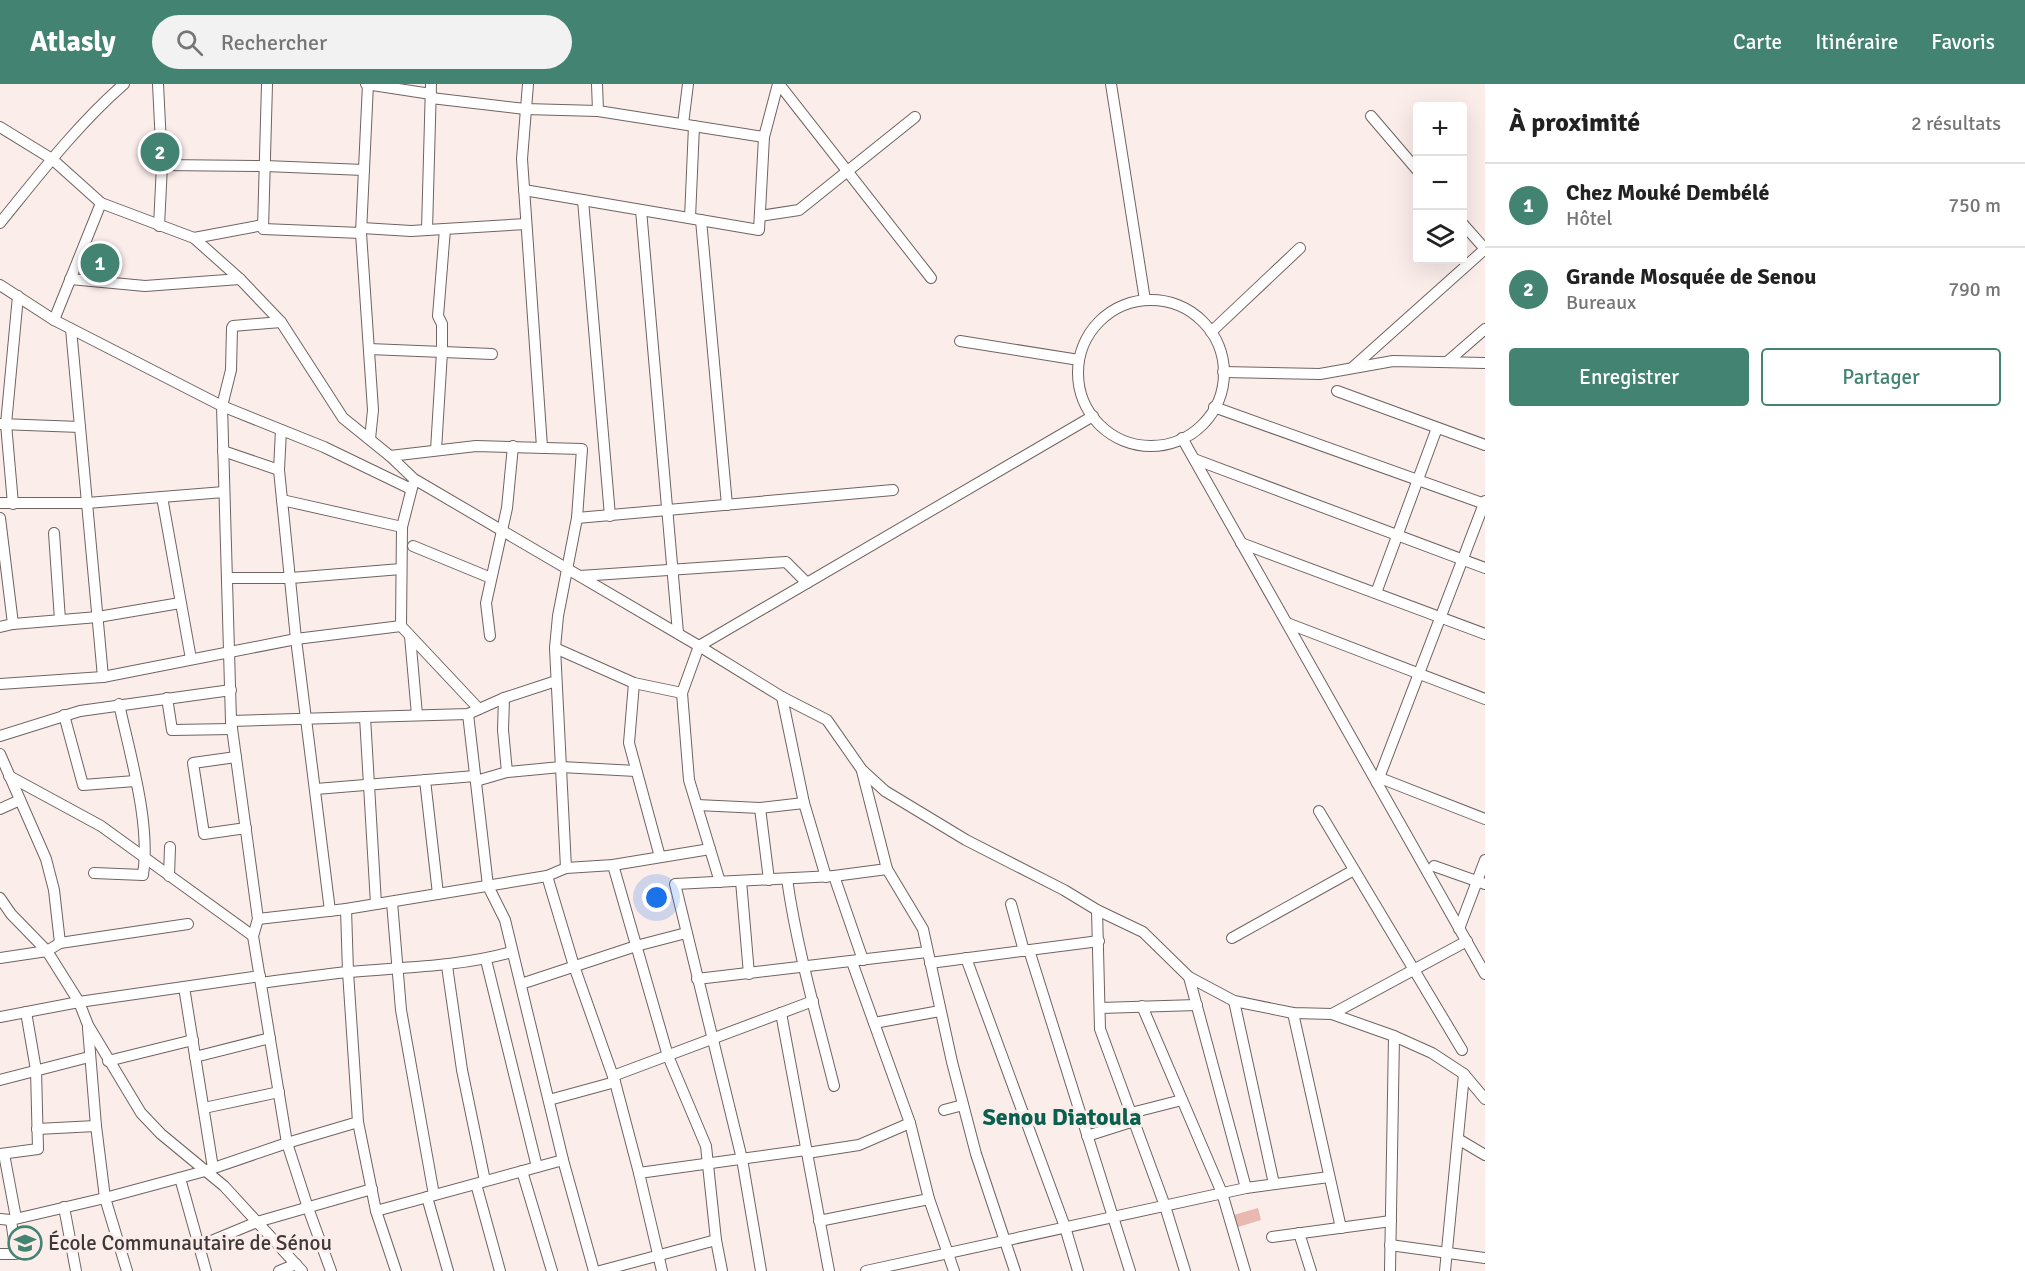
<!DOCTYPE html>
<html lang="fr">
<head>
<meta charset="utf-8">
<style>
  body { margin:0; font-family:Signika,sans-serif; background:#f2f2f2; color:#222 }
  .controls { position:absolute; right:18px; top:18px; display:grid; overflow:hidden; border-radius:6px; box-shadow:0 6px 24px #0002 }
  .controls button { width:54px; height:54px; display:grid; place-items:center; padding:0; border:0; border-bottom:2px solid #e0e0e0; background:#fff; color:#222; font:30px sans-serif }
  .you { position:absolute; left:657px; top:814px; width:21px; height:21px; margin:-15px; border:4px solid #fff; border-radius:50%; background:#1a73e8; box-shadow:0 0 0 9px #1a73e833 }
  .badge { display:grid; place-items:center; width:39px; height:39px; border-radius:50%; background:#438372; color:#fff; font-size:20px; font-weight:700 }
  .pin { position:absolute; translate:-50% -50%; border:3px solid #fff; box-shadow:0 2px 6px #0006 }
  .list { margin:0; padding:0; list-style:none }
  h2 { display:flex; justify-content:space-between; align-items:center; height:78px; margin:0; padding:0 24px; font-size:26px }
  h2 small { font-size:20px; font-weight:400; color:#767676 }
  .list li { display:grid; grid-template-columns:39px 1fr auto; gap:18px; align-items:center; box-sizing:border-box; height:84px; padding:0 24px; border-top:2px solid #e0e0e0 }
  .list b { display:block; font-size:22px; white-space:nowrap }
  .list p { margin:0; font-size:20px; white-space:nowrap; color:#767676 }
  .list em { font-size:20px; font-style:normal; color:#767676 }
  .actions { display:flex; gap:12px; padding:18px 24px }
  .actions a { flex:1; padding:14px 0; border:2px solid #438372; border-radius:6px; text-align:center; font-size:21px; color:#438372 }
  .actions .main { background:#438372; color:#fff }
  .icon { flex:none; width:33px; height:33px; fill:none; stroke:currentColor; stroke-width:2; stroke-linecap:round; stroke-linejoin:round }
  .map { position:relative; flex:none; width:1485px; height:1187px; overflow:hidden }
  header { display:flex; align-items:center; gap:36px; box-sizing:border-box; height:84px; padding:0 30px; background:#438372; color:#fff }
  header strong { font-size:28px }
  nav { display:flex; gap:33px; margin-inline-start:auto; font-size:21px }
  .search { width:420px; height:54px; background:#f2f2f2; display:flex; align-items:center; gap:15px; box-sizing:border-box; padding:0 21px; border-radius:33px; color:#767676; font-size:22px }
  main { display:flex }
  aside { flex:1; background:#fff }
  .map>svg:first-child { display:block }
  .green { fill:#e9b8af }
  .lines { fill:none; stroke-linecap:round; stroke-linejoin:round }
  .minor-casing { stroke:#6f6462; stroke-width:12 }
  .minor { stroke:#fff; stroke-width:10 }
  .labels { text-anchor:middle; stroke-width:6; stroke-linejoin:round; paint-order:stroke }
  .poi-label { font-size:21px; fill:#3e3938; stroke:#fbedea; text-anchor:start }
  .quarter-label { font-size:24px; font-weight:bold; fill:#09604e; stroke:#fbedea }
</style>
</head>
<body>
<header>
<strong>Atlasly</strong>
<div class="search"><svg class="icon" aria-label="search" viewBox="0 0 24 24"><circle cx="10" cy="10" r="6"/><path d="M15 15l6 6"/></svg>Rechercher</div>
<nav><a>Carte</a><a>Itinéraire</a><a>Favoris</a></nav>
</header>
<main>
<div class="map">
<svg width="1485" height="1187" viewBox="0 0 1485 1187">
  <rect width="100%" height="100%" fill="#fbedea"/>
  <polygon class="green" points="1258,1124 1261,1136 1238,1143 1234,1131"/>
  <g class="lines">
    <g class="minor-casing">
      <g id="minor">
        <polyline points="158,0 162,81 159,142"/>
        <polyline points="267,0 263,145 361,149 368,0"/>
        <polyline points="366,0 431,10"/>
        <polyline points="528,0 522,75 542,363"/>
        <polyline points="597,0 598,27"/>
        <polyline points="779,0 931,194"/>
        <polyline points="1111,0 1145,216"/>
        <polyline points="431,14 525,25 598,27 764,53"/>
        <polyline points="1371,32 1418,87"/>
        <polyline points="683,40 688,0"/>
        <polyline points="0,43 52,75 101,119 194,154 240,195 281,238 343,334 390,372 414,395 699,562 782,613 827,636 862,686 885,707 966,756 1064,806 1097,826 1143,848 1189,893 1234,917 1293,929 1332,930 1394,952 1432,969 1464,990 1485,1015"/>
        <polyline points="162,81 265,82 364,86"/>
        <polyline points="524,106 759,146 764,53 778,0"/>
        <polyline points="583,116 610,432"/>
        <polyline points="641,126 678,549"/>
        <polyline points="760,132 799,126 915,33"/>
        <polyline points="690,134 694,42"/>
        <polyline points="701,136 727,421"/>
        <path d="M0,139C39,91 77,41 124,0"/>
        <polyline points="1462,139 1485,165"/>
        <polyline points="362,144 411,147 526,140"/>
        <polyline points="427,146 431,0"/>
        <polyline points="361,149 373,326 370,355"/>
        <polyline points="194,154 263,141"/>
        <polyline points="70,195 145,202 240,195"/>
        <polyline points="0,201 54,236 101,119"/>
        <circle cx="1151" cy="289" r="73"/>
        <polyline points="54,236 222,322 324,363 411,405"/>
        <polyline points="281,238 233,242 232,244 231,286 222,322 231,637 468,630 504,614 556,597"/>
        <polyline points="71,245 103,593"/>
        <polyline points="1211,248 1300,164"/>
        <polyline points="960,257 1079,276"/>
        <polyline points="369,265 492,270"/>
        <polyline points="1447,278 1485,245"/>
        <polyline points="1352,284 1485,165"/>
        <polyline points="1223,288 1320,290 1393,277 1485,279"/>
        <polyline points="1337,307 1485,361"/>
        <polyline points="1214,323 1485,420"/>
        <polyline points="0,340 80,343"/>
        <polyline points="281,346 279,386 296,555 330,827"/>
        <polyline points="1182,354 1485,890"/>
        <polyline points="436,366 442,268 442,240 438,232 445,145"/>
        <polyline points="223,367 279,386"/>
        <polyline points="390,372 476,362 582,365 577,434 558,532 555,564 566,784"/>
        <polyline points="1194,375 1485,484"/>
        <polyline points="413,400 402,443 401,542 479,625"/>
        <polyline points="162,413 191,575"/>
        <polyline points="282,416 402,443"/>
        <polyline points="0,419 87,419 224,408"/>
        <polyline points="13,420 6,340 18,212"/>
        <polyline points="0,434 13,540"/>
        <polyline points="577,434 893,406"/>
        <polyline points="54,449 60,536"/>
        <polyline points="1241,459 1485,550"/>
        <polyline points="413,462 491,494"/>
        <polyline points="580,492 786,478 807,499"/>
        <polyline points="228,494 291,494 401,485"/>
        <polyline points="1376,509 1437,344"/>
        <polyline points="1287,539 1485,615"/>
        <polyline points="0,543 13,540 98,533 180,519"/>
        <polyline points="410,552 417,631"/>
        <polyline points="490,552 486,519 507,424 513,362"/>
        <polyline points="555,564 634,599 682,609"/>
        <polyline points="634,599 629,659 660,773"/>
        <polyline points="0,600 103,593 296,555 401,542"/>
        <polyline points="782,613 804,719 826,793"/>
        <polyline points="167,614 172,646 232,645"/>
        <polyline points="504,614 503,646 507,688"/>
        <polyline points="468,630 488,802 505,836 563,1076 594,1187"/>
        <polyline points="64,631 83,701 135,697"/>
        <polyline points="365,633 376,820"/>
        <polyline points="231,637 258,835 253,852 287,1059 308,1124 331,1187"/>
        <polyline points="0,652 80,627 231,606"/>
        <polyline points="0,670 46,775 54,806 60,859"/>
        <polyline points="236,673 193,679 204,750 246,744"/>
        <polyline points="862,687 887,785 923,845 952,978 976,1070 1015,1187"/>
        <polyline points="9,692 101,742 253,852"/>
        <polyline points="1380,694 1485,735"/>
        <polyline points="425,696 438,810"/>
        <polyline points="476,697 507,688 561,683 636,687"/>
        <polyline points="1377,699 1485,417"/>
        <polyline points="316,705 475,692"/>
        <polyline points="697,721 760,724 804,719"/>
        <polyline points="760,724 769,796"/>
        <polyline points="0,725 20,716"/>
        <polyline points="1319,727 1462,966"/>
        <polyline points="613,781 668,972 706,1062 716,1156 722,1187"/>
        <polyline points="1434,782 1485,800"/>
        <path d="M94,789L143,791C151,740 130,671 119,620"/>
        <polyline points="169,792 170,763"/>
        <polyline points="547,792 574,882 615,998 639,1089 662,1187"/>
        <polyline points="834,792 863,876"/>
        <path d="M787,795C797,865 817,934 834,1002"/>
        <polyline points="741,797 749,890"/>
        <polyline points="720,798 689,696 682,609 699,562 1093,332"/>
        <polyline points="0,814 11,830 47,867 79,918 88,941 141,1029 161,1050 224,1102 302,1187"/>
        <polyline points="392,818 401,926 434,1111"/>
        <polyline points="1011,820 1024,867"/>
        <polyline points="1097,826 1100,945 1165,1122 1185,1187"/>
        <polyline points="258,835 346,825 547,792 566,784 613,781 710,765"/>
        <polyline points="1459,845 1485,776"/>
        <polyline points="1232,854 1354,786"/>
        <polyline points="1029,866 1130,1187"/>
        <polyline points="0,874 47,867 60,859 188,840"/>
        <polyline points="966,874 1065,1143 1078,1187"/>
        <polyline points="486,876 537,1083"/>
        <polyline points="852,878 910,1039 929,1115 954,1187"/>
        <polyline points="930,879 1099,857"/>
        <polyline points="447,882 462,986 485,1097"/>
        <polyline points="1189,893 1246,1104"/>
        <polyline points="697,895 927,868"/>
        <path d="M261,899C290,895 319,891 348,888C404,883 458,883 512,868"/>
        <polyline points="521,900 636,862 686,849"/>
        <polyline points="184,903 213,1084"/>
        <polyline points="1234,917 1274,1100"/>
        <polyline points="1142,922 1222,1109 1245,1187"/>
        <polyline points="1100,924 1197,921"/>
        <polyline points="781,929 829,1187"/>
        <polyline points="1293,929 1341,1144"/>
        <polyline points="1332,930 1467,857"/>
        <polyline points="0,933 79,918 260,892"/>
        <polyline points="874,939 940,927"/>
        <polyline points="88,944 96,1042 105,1114 127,1187"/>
        <polyline points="195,973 270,954"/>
        <polyline points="108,977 193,956"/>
        <polyline points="613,992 813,917"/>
        <polyline points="0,996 89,973"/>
        <polyline points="549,1016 615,998"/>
        <polyline points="204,1024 279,1008"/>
        <polyline points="944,1026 963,1021"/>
        <polyline points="1131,1029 1182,1016"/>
        <polyline points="358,1038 376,1127 396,1187"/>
        <polyline points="37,1045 96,1042"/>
        <polyline points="1087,1052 1134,1037"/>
        <polyline points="1458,1055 1485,1071"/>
        <polyline points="807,1069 859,1061 910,1039"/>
        <polyline points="0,1070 38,1065 36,986 26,928"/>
        <polyline points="4,1070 16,1134"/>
        <polyline points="522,1087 552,1187"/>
        <polyline points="639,1089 806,1066"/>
        <polyline points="180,1094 206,1187"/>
        <polyline points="476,1100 500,1187"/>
        <polyline points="427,1113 448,1187"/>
        <polyline points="64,1123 76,1187"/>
        <polyline points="376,1127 563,1076"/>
        <polyline points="0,1135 11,1136 105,1114 205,1087 287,1059 358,1038 348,888 346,825"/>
        <polyline points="819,1137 929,1115"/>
        <polyline points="1299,1149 1311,1187"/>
        <polyline points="1272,1153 1391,1137"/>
        <polyline points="1390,1161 1485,1174"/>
        <polyline points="199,1162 257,1138 372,1105"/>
        <polyline points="0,1170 16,1170 11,1136"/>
        <polyline points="279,1187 296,1180"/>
        <polyline points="600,1187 716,1156"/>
        <polyline points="761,1187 742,1075 675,800 834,792 887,785"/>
        <polyline points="866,1187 1246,1104 1329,1093"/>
        <polyline points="1390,1187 1394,952"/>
        <polyline points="1445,1187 1464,990"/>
      </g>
    </g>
    <use href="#minor" class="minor"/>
  </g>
  <defs>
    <g id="school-ring" transform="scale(1.725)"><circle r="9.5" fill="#fbedea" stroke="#438372" stroke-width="1.5"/><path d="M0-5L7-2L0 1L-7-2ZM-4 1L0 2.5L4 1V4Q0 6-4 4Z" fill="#438372"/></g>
  </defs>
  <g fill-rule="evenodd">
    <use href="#school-ring" x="25" y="1159"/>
  </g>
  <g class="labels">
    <g class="poi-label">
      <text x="48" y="1166">École Communautaire de Sénou</text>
    </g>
    <g class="quarter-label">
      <text x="1062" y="1041">Senou Diatoula</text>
    </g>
  </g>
</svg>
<div class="controls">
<button>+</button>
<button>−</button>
<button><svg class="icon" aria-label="layers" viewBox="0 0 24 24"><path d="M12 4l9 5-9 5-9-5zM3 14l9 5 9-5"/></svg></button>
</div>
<div class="you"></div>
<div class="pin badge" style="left:100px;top:179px">1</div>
<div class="pin badge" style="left:160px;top:68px">2</div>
</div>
<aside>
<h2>À proximité<small>2 résultats</small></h2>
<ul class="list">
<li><span class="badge">1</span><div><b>Chez Mouké Dembélé</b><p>Hôtel</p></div><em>750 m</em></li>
<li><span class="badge">2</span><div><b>Grande Mosquée de Senou</b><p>Bureaux</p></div><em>790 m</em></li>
</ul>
<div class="actions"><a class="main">Enregistrer</a><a>Partager</a></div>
</aside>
</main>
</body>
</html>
